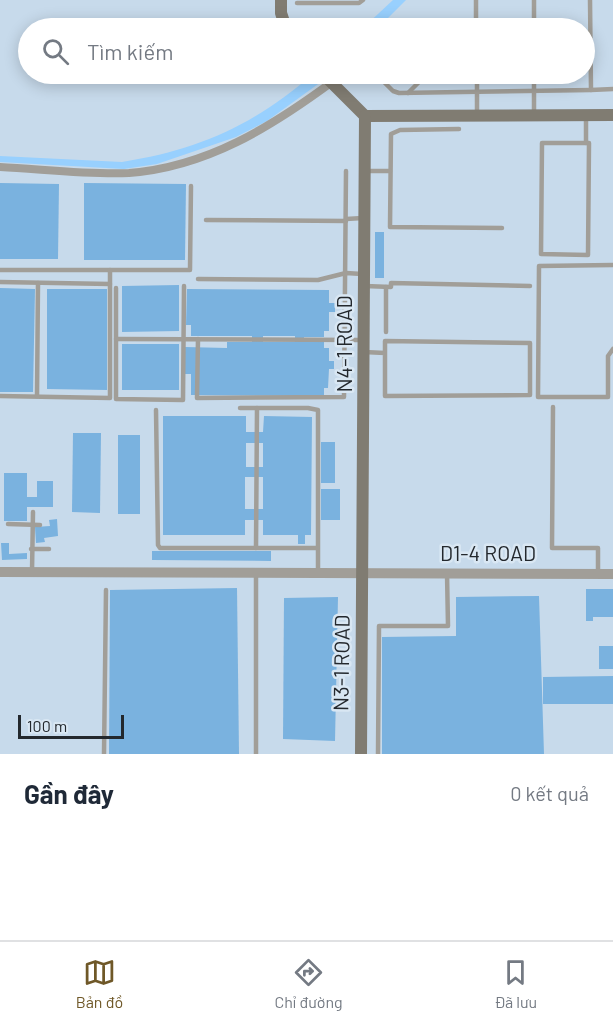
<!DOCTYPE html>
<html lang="vi">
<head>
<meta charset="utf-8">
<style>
  body { margin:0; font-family:Barlow,sans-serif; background:#f6f6f7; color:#1f2937 }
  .scale { position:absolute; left:18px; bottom:15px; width:106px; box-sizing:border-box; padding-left:6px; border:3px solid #23282d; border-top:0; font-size:16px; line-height:21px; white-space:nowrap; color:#23282d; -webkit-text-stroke:4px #d9e7f3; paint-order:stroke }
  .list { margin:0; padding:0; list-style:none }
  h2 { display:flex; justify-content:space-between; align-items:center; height:78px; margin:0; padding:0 24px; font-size:26px }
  h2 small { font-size:20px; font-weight:400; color:#747a83 }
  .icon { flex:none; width:33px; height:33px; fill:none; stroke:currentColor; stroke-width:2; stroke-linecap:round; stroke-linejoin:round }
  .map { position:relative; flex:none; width:613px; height:754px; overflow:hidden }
  .search { position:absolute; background:#fff; box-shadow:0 3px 15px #0003; left:18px; right:18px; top:18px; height:66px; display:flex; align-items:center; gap:15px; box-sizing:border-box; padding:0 21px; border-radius:33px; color:#747a83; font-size:22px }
  .sheet { height:186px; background:#fff }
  nav { display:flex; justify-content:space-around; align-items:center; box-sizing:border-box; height:84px; border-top:2px solid #e0e1e3; background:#fff; font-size:16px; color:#747a83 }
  nav a { display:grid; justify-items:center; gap:3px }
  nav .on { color:#6f5828 }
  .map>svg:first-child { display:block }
  .built { fill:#c7daeb; fill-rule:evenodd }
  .water { fill:#98d0fe }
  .building { fill:#7ab2df; fill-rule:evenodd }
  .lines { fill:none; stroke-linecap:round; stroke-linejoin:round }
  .service { stroke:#a19e98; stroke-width:4.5 }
  .minor { stroke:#a19e98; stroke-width:8 }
  .tertiary { stroke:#a19e98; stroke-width:10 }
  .secondary { stroke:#807c72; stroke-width:12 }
  .labels { text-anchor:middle; stroke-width:5; stroke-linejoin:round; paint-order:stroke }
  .street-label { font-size:21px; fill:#23282d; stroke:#d9e7f3 }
</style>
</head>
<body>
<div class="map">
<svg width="613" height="754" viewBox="0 0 613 754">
  <rect width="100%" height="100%" fill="#d9e7f3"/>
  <path class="built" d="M0,0H613V754H0ZM28,28H584V74H28Z"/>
  <g class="water">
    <polygon points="393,0 406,0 378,28 363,28"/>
    <path d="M313,74H332L267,121L236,137L157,164L124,169L0,162V156L122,162C199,150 254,125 313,74Z"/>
  </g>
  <g class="building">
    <polygon points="0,183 59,184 58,259 0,259"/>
    <polygon points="84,183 186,184 185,260 84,260"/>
    <rect x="375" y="232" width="9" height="46"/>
    <polygon points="179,285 179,331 122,332 122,286"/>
    <polygon points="0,288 35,289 33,392 0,392"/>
    <polygon points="47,289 107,289 107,390 47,389"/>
    <path d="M187,289L329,290V303H335V312H329V331H324V337H304V342H324V348H329V361H334V369H329L328,388H324V396L191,395V374H185V347L227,348V342H252V336H191V325H186ZM263,336H295V342H263Z"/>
    <rect x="122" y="344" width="57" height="46"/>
    <path d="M163,416H246V432H263L264,416L312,417L311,535H305V544H298V535H263V520H245V535H163ZM246,443H263V467H246ZM245,477H263V509H245Z"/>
    <polygon points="73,433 101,433 100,513 72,512"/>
    <rect x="118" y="435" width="22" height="79"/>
    <rect x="321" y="442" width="14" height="41"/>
    <polygon points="4,473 27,473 27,497 37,497 37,481 53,481 53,507 27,507 27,521 4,521"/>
    <rect x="321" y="489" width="19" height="31"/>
    <polygon points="57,519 58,536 44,538 45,542 36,543 35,527 50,526 49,520"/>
    <polygon points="1,543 9,543 9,554 27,553 27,559 2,560"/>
    <polygon points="152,551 271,551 271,561 152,560"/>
    <polygon points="237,588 239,754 109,754 110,590"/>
    <polygon points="586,589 613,589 613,617 593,617 593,621 586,621"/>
    <polygon points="539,596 544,754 382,754 382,637 456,636 456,597"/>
    <polygon points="338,597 335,741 283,739 284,598"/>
    <rect x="599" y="646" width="14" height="23"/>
    <polygon points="613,676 613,704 543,704 543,677"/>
  </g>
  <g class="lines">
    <g class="service">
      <polyline points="476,0 476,28"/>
      <polyline points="534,0 534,28"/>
      <polyline points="590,0 591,90 613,89"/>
      <polyline points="297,3 359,3 363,0"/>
      <polyline points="470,28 476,22"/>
      <polyline points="477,74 477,114"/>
      <polyline points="534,74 534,115"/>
      <polyline points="384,82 393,91 399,93 591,90"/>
      <polyline points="408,93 427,74"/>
      <polyline points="459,129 400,130 391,134 390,227 502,228"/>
      <polygon points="542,143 589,143 588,255 541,254"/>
      <polyline points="586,143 586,115"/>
      <polyline points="366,171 390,171"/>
      <polyline points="346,219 363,218"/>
      <polyline points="206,220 346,221"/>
      <polyline points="613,265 539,266 538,397 608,397 608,356 613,349"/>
      <polyline points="0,270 190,270 191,186"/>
      <polyline points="198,279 318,280 346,273 362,274"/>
      <polyline points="0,282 110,284"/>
      <polyline points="365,286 391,287 391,283 530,286"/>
      <polyline points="116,288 116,399 183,400 184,286"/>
      <polyline points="386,332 386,287"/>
      <polyline points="116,339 362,340"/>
      <polyline points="198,339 197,398 344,397 346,171"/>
      <polyline points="364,352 385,353 385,396 530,395 530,343 385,341 385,353"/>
      <polyline points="0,396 110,398 110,270"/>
      <polyline points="37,396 38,283"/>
      <polyline points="553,407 552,548 598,548 598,574"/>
      <polyline points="240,408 308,408 318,410 318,573"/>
      <polyline points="156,410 158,545 160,548 317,548"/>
      <polyline points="8,524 40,525"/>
      <polyline points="256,548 257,408"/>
      <polyline points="31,549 49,549"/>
      <polyline points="32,572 33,512"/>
      <polyline points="104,754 106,590"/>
      <polyline points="256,754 256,572"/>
      <polyline points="378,754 379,626 448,626 447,573"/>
    </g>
    <path class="minor" d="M0,167C41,169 89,175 129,173C207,167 271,127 332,82"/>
    <polyline class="tertiary" points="0,572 613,574"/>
    <g class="secondary">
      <polyline points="281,0 281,13 286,28"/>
      <polyline points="323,74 365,116"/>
      <polyline points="365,116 613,115"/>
      <polyline points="361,754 365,116"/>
    </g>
  </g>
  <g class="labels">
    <g class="street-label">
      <text transform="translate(345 344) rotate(-90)" y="7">N4-1 ROAD</text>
      <text x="488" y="561">D1-4 ROAD</text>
      <text transform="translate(342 663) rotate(-89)" y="7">N3-1 ROAD</text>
    </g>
  </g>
</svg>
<div class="scale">100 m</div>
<div class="search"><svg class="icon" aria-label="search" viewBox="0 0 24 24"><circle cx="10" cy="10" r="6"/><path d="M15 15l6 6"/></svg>Tìm kiếm</div>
</div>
<section class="sheet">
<h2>Gần đây<small>0 kết quả</small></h2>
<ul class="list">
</ul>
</section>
<nav>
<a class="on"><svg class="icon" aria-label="map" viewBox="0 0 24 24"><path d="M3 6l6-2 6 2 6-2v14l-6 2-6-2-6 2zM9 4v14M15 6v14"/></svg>Bản đồ</a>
<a><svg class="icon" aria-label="directions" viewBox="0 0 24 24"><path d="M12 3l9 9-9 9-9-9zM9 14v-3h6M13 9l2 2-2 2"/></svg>Chỉ đường</a>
<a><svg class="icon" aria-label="saved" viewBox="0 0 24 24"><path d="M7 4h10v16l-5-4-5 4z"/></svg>Đã lưu</a>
</nav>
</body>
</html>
